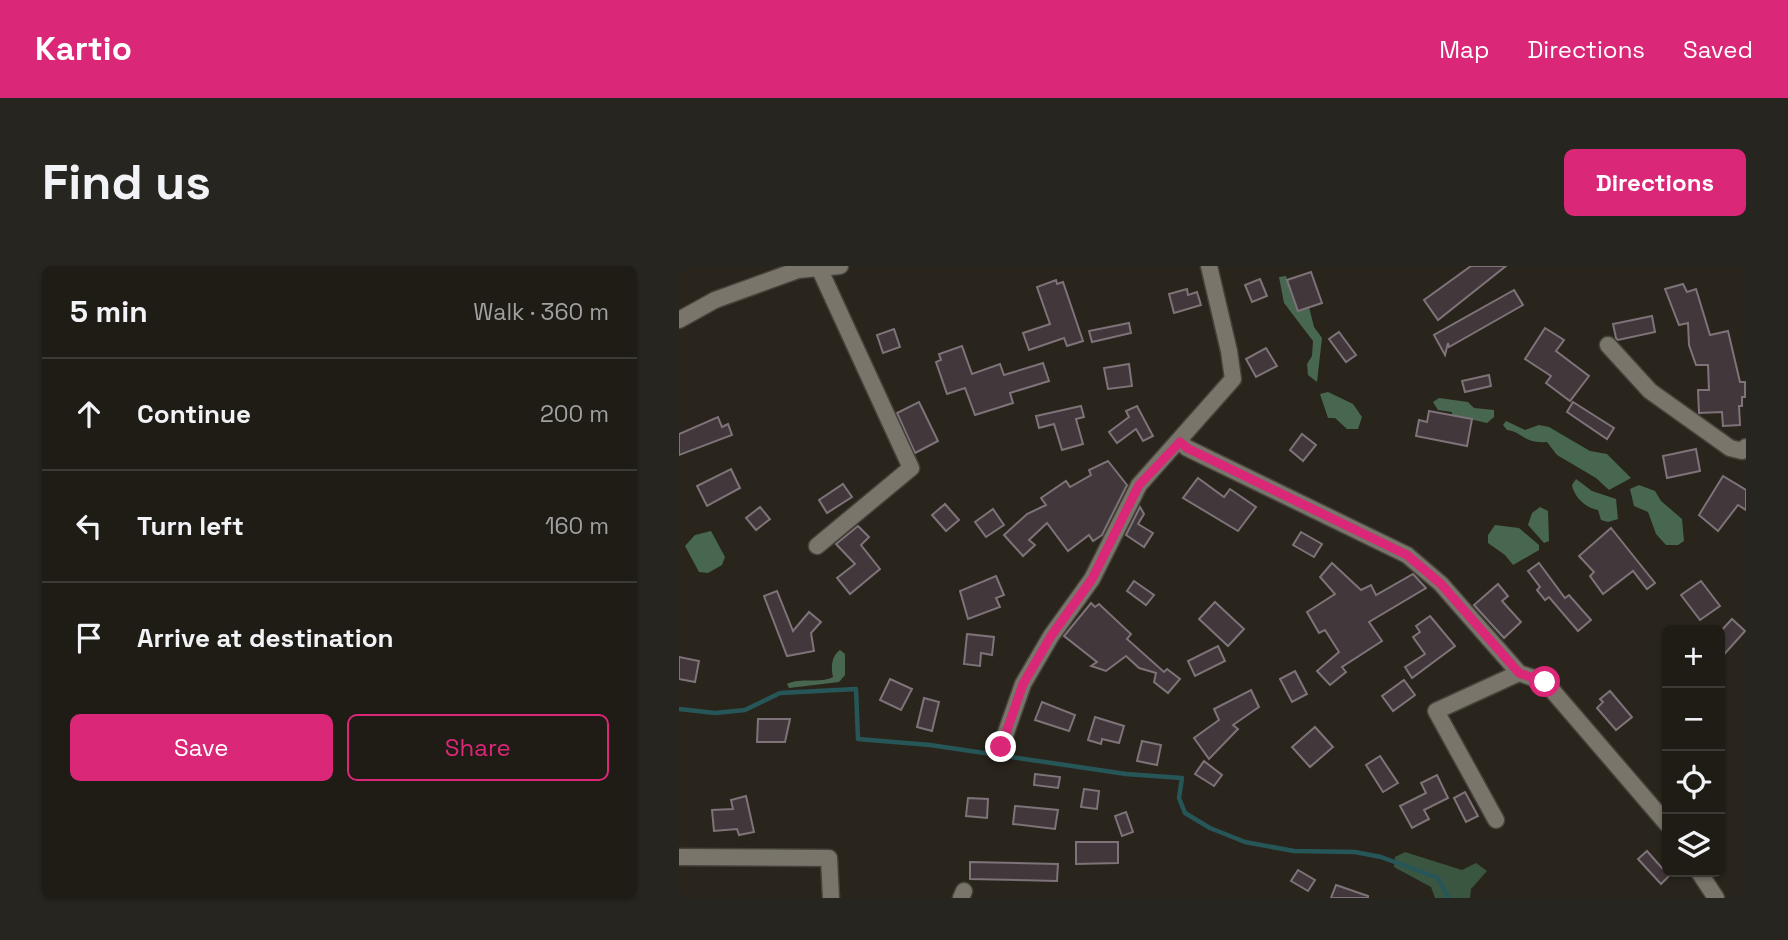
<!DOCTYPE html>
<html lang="en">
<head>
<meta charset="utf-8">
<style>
  body { margin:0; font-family:"Space Grotesk",sans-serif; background:#27251f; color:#f1f3f6 }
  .controls { position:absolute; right:21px; bottom:21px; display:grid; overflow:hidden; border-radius:10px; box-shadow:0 2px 5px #0004 }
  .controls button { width:63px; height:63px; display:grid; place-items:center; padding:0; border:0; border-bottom:2px solid #3c3a35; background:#1f1c16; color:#f1f3f6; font:35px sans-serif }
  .stop { position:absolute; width:21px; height:21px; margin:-16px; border:5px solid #db2777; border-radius:50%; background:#fff }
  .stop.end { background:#db2777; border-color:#fff; box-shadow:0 2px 7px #0008 }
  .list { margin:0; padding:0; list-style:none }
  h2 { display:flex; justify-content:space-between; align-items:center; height:91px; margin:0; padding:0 28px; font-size:30px }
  h2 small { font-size:23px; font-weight:400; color:#a1a1a1 }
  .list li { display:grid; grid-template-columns:46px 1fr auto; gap:21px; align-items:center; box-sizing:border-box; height:112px; padding:0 28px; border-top:2px solid #3c3a35 }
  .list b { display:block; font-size:26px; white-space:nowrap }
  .list em { font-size:23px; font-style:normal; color:#a1a1a1 }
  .actions { display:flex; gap:14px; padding:21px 28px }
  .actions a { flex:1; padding:16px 0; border:2px solid #db2777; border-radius:10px; text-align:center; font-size:24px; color:#db2777 }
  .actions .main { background:#db2777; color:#fff }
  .icon { flex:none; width:38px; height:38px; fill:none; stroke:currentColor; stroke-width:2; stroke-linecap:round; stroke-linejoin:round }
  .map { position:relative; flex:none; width:1067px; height:632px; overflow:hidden; border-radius:10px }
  header { display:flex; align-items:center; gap:42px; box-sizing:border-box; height:98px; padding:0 35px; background:#db2777; color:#fff }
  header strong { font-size:33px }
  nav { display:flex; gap:38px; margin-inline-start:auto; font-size:24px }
  .intro { display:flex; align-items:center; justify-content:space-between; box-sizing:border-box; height:168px; padding:0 42px }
  h1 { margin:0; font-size:49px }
  .button { padding:18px 32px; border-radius:10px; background:#db2777; color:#fff; font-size:24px; font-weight:700 }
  main { display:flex; gap:42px; padding:0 42px }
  aside { flex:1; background:#1f1c16; border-radius:10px; box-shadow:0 2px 5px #0004 }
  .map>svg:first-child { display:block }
  .green { fill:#3a5641 }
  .forest { fill:#486750 }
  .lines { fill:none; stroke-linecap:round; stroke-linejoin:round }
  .stream { stroke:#265657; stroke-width:4.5 }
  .building { fill:#42383c; stroke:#7e7378; stroke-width:2 }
  .street-casing { stroke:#45423b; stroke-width:19 }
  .street { stroke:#7a756b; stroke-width:16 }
  .route { stroke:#db2777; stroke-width:9 }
</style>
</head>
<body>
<header>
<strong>Kartio</strong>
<nav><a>Map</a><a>Directions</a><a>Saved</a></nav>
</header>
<div class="intro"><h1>Find us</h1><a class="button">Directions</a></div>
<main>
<aside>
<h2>5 min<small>Walk · 360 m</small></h2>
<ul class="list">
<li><svg class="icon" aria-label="ahead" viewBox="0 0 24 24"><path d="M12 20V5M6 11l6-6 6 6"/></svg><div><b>Continue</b></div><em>200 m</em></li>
<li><svg class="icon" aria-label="left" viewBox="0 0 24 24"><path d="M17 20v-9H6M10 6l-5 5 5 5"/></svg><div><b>Turn left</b></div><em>160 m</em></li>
<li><svg class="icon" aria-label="arrive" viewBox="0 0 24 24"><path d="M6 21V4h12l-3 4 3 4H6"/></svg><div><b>Arrive at destination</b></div></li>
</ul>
<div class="actions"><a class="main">Save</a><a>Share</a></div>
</aside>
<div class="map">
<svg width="1067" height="632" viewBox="0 0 1067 632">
  <rect width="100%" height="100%" fill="#29251d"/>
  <polygon class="green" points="726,586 783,604 797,597 808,605 792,623 791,632 756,632 752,621 715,601 716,591"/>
  <g class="forest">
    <polygon points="607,10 619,45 630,41 635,61 643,72 638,116 629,109 628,98 633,90 634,75 605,37 600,11"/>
    <polygon points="649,126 674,138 683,151 679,163 668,163 656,152 649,152 641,128"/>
    <polygon points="760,132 789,136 795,142 815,144 815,151 808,157 773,149 773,146 759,144 754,136"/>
    <path d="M827,155L846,164L860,159L870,161L911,185L928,188L952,212L930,224L917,212L878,189L868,176C845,178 844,166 828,164L824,159Z"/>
    <path d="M897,213L913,225L937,233L939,253L929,256L922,254L919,244C907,242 895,231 893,219Z"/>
    <polygon points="960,219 976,225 982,235 1003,253 1005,275 999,279 987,279 977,268 969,246 955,240 951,223"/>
    <polygon points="861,241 869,245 870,275 865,277 849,259 853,247"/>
    <polygon points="816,259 840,262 860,279 860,284 834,299 826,289 809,277 809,269"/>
    <polygon points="32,265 46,291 43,299 29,307 20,306 6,280 16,269"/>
    <path d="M161,384L166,388V409L160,416L110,422L108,418C122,411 140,418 154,411C152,402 152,390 161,384Z"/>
  </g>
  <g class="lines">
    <polyline class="stream" points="0,443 36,447 66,444 101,427 177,423 179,473 251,479 447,508 503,512 500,532 506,547 531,562 566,576 615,585 676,586 702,591 759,612 770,632"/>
  </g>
  <g class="building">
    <polygon points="792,0 827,0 759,54 745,34"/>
    <polygon points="632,6 643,37 619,45 608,14"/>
    <polygon points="581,13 588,30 573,36 566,19"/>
    <polygon points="377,14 378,18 384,16 404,75 388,80 385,72 350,84 344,67 371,58 358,21"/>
    <polygon points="1004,18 1008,26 1017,23 1031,69 1049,65 1061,116 1066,116 1066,131 1063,131 1063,140 1060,140 1061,159 1044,160 1043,146 1020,147 1019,124 1030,124 1029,99 1017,99 1010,79 1009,57 1000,59 986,23"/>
    <polygon points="508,23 509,29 518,26 522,39 495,47 490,28"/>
    <polygon points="835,24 844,39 770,81 769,77 766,89 755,69"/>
    <polygon points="973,50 976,66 939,74 937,72 934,58"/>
    <polygon points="450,57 452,67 413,76 410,65"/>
    <polygon points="866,62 885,74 877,85 910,110 891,135 867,117 872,110 846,93"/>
    <polygon points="215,63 221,81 204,87 198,69"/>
    <polygon points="660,66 677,89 667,96 650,73"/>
    <polygon points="283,80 293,108 321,98 325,109 364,97 370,115 331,127 334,137 296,149 286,122 268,128 257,96 262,94 260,88"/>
    <polygon points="587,82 598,100 577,111 567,93"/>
    <polygon points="450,98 453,120 429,123 425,102"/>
    <polygon points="810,109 812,120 786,126 783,115"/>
    <polygon points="240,136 259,175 236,187 218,147"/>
    <polygon points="894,136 935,162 928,173 888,146"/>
    <polygon points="402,140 405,151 397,153 404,178 383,184 375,158 360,162 357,150"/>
    <polygon points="458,140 474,170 464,175 457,163 438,177 430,166 450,151 447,145"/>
    <polygon points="750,145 793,153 788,180 737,170 740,154 748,156"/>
    <polygon points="39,151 43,161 49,158 53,169 0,189 0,168"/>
    <polygon points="623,168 637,179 624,195 611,184"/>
    <polygon points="1017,183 1021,205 988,212 984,190"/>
    <polygon points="429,195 448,219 423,269 414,275 410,269 389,285 368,257 350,274 356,279 344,290 325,269 348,248 367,239 362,232 387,215 391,221 412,209 410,204"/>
    <polygon points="52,203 61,222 28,240 18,220"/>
    <polygon points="1044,210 1067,224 1067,244 1059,239 1039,265 1020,249"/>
    <polygon points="519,212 545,231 551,223 577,241 559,265 504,232"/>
    <polygon points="164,218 173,231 148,247 140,234"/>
    <polygon points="266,238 280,254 267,265 253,249"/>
    <polygon points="81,241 91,253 77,264 67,252"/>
    <polygon points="461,241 465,248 459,258 474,267 465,281 447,269"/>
    <polygon points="314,243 325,259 307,271 296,256"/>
    <polygon points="179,260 190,271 182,279 201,303 171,328 158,312 176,298 157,278"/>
    <polygon points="932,262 976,317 968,323 954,305 924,328 911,310 915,306 900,290"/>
    <polygon points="622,266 643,278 635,291 614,279"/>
    <polygon points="653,297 682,324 692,319 697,329 734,308 747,322 690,356 703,375 663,401 667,406 651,419 638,405 660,386 646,364 640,367 628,346 656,328 641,311"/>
    <polygon points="860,297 886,332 890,329 912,354 899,365 870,331 866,334 858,324 861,321 849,305"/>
    <polygon points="317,310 325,329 317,332 321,341 289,353 281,325"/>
    <polygon points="455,315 475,329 467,339 448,325"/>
    <polygon points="1022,315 1041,340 1021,354 1002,329"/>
    <polygon points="819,318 829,330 823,335 842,356 825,372 795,339"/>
    <polygon points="98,325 114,365 130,346 142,356 132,367 135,385 108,390 85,330"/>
    <polygon points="536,336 565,363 549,380 520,353"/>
    <polygon points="412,337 416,341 420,338 452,368 448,373 485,406 488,403 501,413 489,427 475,416 477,407 460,402 447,390 427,405 412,400 418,396 385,370"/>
    <polygon points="751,350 776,380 733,412 726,401 746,388 734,371 741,366 737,360"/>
    <polygon points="1053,353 1066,365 1041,393 1041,366"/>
    <polygon points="288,368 315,371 313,389 302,387 301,400 285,398"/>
    <polygon points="539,380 546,395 516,410 509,395"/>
    <polygon points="0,391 20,395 16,416 0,413"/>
    <polygon points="616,405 628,428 613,436 601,413"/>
    <polygon points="211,413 233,423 222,444 201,434"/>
    <polygon points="725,414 736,429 714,445 703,430"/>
    <polygon points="572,424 580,441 554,459 559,463 530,493 515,472 540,454 535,443"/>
    <polygon points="931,425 953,451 937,464 918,442 924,436 921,433"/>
    <polygon points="245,432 260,436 253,465 238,461"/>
    <polygon points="363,436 396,449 390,465 356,454"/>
    <polygon points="416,451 445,460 440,477 423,473 422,478 409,474"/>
    <polygon points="79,453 111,453 106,476 78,476"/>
    <polygon points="636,461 654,481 631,501 613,481"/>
    <polygon points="463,475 482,479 478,499 458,495"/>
    <polygon points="701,490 719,517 704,526 687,499"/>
    <polygon points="525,495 543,509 535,520 516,508"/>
    <polygon points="356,508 381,511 379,522 355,519"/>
    <polygon points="758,509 769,532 745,544 750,553 733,562 721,540 747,527 742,517"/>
    <polygon points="405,523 420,525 418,543 402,541"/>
    <polygon points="786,526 799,550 787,556 775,532"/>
    <polygon points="67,530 75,566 60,569 58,563 35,565 33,544 54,543 52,534"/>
    <polygon points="289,532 309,533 308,552 287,550"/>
    <polygon points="336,540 379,544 376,563 334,558"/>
    <polygon points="447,546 454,566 443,570 436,550"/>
    <polygon points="397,576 439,576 439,597 397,598"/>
    <polygon points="968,585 990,610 982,618 959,593"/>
    <polygon points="291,596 379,598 378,615 291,613"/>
    <polygon points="619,604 636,614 629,625 612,615"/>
    <polygon points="657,619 689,630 689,632 652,632"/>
  </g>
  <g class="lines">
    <g class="street-casing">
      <g id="street">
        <polyline points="0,54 36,34 119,4 161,0"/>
        <polyline points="929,79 971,125 1051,182 1063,185 1067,181"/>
        <polyline points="501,176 508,182 728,289 762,318 840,407 866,416 988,558"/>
        <polyline points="138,280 232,202 141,4"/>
        <polyline points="322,481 344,418 372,370 413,313 460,219 554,113 550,85 530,0"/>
        <polyline points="817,554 757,445 840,407"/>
        <polyline points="0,591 150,592 152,632"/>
        <polyline points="1020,606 1037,632"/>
        <polyline points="282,632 285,625"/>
      </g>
    </g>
    <use href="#street" class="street"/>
  </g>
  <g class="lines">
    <polyline class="route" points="322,481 344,418 372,370 413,313 460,219 501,176 508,182 728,289 762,318 840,407 866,416"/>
  </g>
</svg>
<div class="controls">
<button>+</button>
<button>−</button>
<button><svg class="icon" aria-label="locate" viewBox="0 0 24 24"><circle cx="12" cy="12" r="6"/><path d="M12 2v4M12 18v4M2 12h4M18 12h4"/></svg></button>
<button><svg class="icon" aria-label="layers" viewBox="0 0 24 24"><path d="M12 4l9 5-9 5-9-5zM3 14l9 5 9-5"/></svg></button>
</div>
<div class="stop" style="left:866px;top:416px"></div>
<div class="stop end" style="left:322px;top:481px"></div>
</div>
</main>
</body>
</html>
